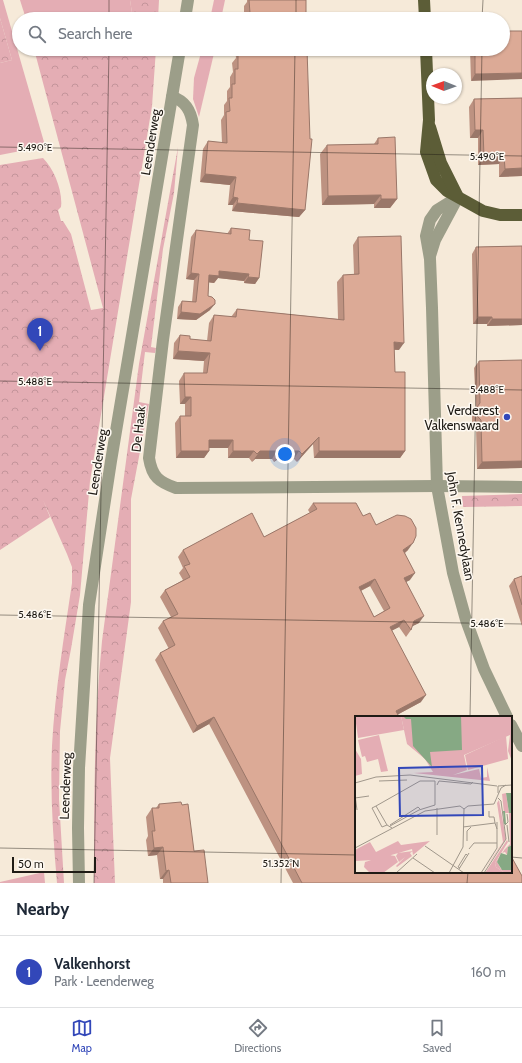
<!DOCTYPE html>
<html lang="en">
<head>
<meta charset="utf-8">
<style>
  body { margin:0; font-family:Cabin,sans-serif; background:#f6f6f7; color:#1f2937 }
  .compass { position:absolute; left:426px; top:68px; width:36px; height:36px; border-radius:50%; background:#fff; box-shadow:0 1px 3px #0004; rotate:271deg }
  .scale { position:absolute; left:12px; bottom:10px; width:84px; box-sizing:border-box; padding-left:4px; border:2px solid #1f1b15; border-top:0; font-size:11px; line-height:14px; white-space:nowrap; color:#1f1b15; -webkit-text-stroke:3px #fef9f2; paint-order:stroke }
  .you { position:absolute; left:285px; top:454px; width:14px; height:14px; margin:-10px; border:3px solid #fff; border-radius:50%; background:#1a73e8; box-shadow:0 0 0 6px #1a73e833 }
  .badge { display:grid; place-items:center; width:26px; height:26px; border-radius:50%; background:#3247b9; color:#fff; font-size:13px; font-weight:700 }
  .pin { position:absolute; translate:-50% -33px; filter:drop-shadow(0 1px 2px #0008) }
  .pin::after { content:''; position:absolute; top:21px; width:14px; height:12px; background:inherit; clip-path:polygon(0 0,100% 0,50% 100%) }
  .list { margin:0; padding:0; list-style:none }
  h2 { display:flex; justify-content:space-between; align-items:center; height:52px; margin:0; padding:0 16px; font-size:17px }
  h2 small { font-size:13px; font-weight:400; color:#747a83 }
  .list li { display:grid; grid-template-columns:26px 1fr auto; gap:12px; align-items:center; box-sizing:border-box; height:72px; padding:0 16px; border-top:1px solid #e0e1e3 }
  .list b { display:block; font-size:15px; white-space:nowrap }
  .list p { margin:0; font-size:13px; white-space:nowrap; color:#747a83 }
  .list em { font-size:13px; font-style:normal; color:#747a83 }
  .icon { flex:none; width:22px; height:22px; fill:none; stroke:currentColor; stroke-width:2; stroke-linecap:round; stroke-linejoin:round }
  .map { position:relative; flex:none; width:522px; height:883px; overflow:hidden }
  .search { position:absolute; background:#fff; box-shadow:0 1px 3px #0004; left:12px; right:12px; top:12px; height:44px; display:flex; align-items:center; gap:10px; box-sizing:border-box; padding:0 14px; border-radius:22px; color:#747a83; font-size:15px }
  .sheet { height:124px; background:#fff }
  nav { display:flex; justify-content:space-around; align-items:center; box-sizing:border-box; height:56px; border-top:1px solid #e0e1e3; background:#fff; font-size:11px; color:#747a83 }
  nav a { display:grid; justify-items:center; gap:2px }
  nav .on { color:#3247b9 }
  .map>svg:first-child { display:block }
  .grass { fill:#e4adb4 }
  .forest { fill:url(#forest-crowns) }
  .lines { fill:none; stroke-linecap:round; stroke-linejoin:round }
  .minor { stroke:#9c9e89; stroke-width:12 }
  .major { stroke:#5c5d37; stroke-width:12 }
  .wall { fill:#bd9281; fill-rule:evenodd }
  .shaded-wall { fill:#9a7769 }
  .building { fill:#dcaa96; stroke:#9a7769; fill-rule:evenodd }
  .ticks { fill:none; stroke:#1f1b15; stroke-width:1; stroke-opacity:0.45 }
  .poi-dot { fill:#3247b9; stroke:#fef9f2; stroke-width:1.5 }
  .labels { text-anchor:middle; stroke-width:3; stroke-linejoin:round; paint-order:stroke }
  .street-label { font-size:13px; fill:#1f1b15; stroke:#fef9f2 }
  .poi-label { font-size:13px; fill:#1f1b15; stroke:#fef9f2; text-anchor:end }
  .inset-river { fill:none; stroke:#86a984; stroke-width:2 }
  .inset-road { fill:none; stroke:#a0978b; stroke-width:1 }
  .view { fill:#3247b9; fill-opacity:0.15; stroke:#3247b9; stroke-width:2 }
  .inset-edge { fill:none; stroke:#1f1b15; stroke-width:2 }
  .ticks-label { font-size:10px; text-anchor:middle; fill:#1f1b15; stroke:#fef9f2; stroke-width:3; stroke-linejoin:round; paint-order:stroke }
</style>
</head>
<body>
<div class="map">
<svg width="522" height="883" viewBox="0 0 522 883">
  <defs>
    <pattern id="forest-crowns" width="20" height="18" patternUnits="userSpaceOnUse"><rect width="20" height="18" fill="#e4adb4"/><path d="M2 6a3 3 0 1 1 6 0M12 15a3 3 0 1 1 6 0" fill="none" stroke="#c3949a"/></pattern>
  </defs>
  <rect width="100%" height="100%" fill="#f6ead9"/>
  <g class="grass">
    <polygon points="0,0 3,0 44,142 41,147 0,155 0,63 12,60 0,18"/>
    <polygon points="20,0 130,0 132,13 129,17 121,19 26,19"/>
    <polygon points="214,0 225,0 221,19 210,19"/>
    <polygon points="202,49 215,49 199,117 193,99 194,78"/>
    <polygon points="44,872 45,883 0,883 0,882"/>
  </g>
  <g class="forest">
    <polygon points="130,0 159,0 158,19 121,19 129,17 132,13"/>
    <polygon points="0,18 12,60 0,63"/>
    <path d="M34,49H156L152,106L90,481L80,595L71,649L65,680L60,731L59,799L64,883H57C53,837 50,792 52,746C55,691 64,637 72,583V567L67,554L43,500L50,517L0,550V165L43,158C54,169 63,191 61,207L58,210L61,221H63L71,234L91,310L103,308Z"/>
    <path d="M178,147L174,193L163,249L151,347L156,348L155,353L145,352L139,402L149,404L131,499V602L110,758L115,883H94C94,802 94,721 102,641L139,364Z"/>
    <polygon points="522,494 522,506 463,507 462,496"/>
  </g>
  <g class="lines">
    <g class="minor">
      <polyline points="185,19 188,0"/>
      <path d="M172,97C186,101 191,111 193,125L163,340L149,458C152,477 159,482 176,488L437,486L522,487"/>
      <polyline points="458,197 437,210 430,220 426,236 430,259 432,308 437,486 453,573 466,620 484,669 507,717"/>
      <polyline points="430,256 435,240 458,197"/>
      <polyline points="511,725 522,746"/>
      <polyline points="79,883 78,828 79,768 89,605 111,461 180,49"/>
    </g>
    <g class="major">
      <polyline points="424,0 425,19"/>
      <polyline points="426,49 429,120 426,152 436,180 447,191 483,211 500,215 522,215"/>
      <polyline points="430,127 441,163 457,195"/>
    </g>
  </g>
  <g class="wall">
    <polygon points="247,0 306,0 306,19 242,19 244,16 244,6 247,2"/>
    <polygon points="522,31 471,81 470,49 503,49"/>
    <polygon points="235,49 307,49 305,210 299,217 232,211 233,205 228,205 230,185 200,182 203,149 208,141 222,143 221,120 224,115 224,105 227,101 227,91 230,87 230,77 233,72 232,63 236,58"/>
    <polygon points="522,98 522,176 499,177 499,164 478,165 478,138 470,138 469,107 474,99"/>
    <polygon points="378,138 397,199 390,208 374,208 374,204 322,205 320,154 327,145 374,144"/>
    <polygon points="231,228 249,240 259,278 255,284 244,283 244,281 218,278 214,283 209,282 208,296 210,310 196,320 177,319 178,307 182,301 192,302 194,280 186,279 191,237 196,230 227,234"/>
    <polygon points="358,237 399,350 394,350 395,372 405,451 400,458 314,458 313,444 297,462 294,459 278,459 274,462 272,459 255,459 252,462 249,458 228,458 228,448 209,448 209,451 204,458 176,458 175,423 180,416 185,416 185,404 180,404 179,381 184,373 203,373 204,361 173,359 174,343 180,335 190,339 207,341 209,323 214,315 231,317 237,309 338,319 337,282 343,275 354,274 353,245"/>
    <polygon points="522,246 522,325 487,326 487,324 473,324 472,254 476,247"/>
    <polygon points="479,361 522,468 477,469 476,427 472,423 472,414 476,409 474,368"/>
    <path d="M313,503L363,516L376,525L408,550L405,553L410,580L406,582L419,623L412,626L411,630L406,637L399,627L391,631L421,702L397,715L356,717L522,883H293L209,724L193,733L155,660L160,653L169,649L158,628L163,621L171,617L160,597L165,590L183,580L179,573L183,568L178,557L183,550L264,537L310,513L308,510ZM370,586L384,611L374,617L361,591Z"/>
    <polygon points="522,576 522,626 509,586 514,579"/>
    <polygon points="159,804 182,805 194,851 208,883 163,883 163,879 160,879 157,855 148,856 146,840 148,836 146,817 152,808 156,808"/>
  </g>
  <g class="shaded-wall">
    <polygon points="522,73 522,79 471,81 475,74"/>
    <polygon points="475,130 483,130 478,138 470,138"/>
    <polygon points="504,156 499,164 478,165 484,157"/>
    <polygon points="522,168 522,176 499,177 505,169"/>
    <polygon points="205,174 236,177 230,185 200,182"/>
    <polygon points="381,195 374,204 322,205 328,196"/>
    <polygon points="233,197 238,198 233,205 228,205"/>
    <polygon points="381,199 397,199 390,208 374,208"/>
    <polygon points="237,203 305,210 299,217 232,211"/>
    <polygon points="219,271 249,274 244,281 218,278 214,283 205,282 209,275"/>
    <polygon points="191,273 199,274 194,280 186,279"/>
    <polygon points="248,277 259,278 255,284 244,283"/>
    <polygon points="215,304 210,310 196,320 177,319 181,312"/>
    <polygon points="478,317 492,317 487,324 473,324"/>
    <polygon points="492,319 522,319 522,325 487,326"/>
    <polygon points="394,342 404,343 399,350 389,349"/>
    <polygon points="178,351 210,353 204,361 173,359"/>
    <polygon points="185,397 191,397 185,404 180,404"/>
    <polygon points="319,437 313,444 297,462 302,454"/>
    <polygon points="209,440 233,440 228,448 204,448"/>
    <polygon points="181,451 209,451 204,458 176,458"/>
    <polygon points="233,451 254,451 249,458 228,458"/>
    <polygon points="260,451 277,451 272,459 255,459 252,462"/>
    <polygon points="283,451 299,451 294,459 278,459 274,462 280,454"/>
    <polygon points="319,451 405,451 400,458 314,458"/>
    <polygon points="522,461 522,468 477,469 482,462"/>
    <polygon points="413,543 408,550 399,557 403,550"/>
    <polygon points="415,573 410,580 400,585 404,578"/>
    <polygon points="375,579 370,586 354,594 359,587"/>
    <polygon points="424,616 419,623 409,628 414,621"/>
    <polygon points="404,620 399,627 385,634 390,627"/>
    <polygon points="426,695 421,702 393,717 396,711"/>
    <polygon points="214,717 209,724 193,733 197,726"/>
    <polygon points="163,847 157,855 148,856 154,848"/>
    <polygon points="169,870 163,879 160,879 166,871"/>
  </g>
  <g class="building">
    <polygon points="249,0 306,0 306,19 247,19 247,13 250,13"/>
    <polygon points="503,31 522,31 522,73 475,74 475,49 503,49"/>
    <polygon points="241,49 307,49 310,139 312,139 305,210 237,203 238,198 233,197 236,177 205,174 208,141 227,143 226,112 230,111 229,98 232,98 232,84 235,84 235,69 238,69 238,55 241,55"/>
    <polygon points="522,98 522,168 505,169 504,156 484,157 483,130 475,130 474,99"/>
    <polygon points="395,137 397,199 381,199 381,195 328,196 327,145 378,144 378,138"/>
    <polygon points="231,228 250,230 249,240 263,241 259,278 248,277 249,274 219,271 219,276 209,275 208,296 212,297 215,300 215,304 200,314 181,312 182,301 196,302 199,274 191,273 196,230 231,234"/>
    <polygon points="401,236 404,343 394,342 395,372 405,372 405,451 319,451 319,437 302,454 299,451 283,451 280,454 277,451 260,451 257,454 254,451 233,451 233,440 209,440 209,451 181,451 180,416 191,416 191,397 185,397 184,373 207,373 210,353 178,351 180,335 190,336 190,339 211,341 214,315 236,317 237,309 344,320 343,275 359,274 358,237"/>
    <polygon points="522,246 522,319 492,319 492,317 478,317 476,247"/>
    <polygon points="522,360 522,461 482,462 481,420 477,416 477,407 480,403 479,361"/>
    <path d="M313,503H356L363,516L370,513L376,525L397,515L405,516L411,519L416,528V536L413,543L403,550L415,573L404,578L424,616L414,621L411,630L404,620L390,627L426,695L396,711L399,717H356V872H511V856L522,876V883H302L214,717L197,726L160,653L175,645L163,621L178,614L165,590L190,577L184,566L190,564L183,550L252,513L264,537L317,509ZM375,579L390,608L374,617L359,587Z"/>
    <polygon points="522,576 522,605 514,579"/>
    <polygon points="181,802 182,805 188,804 194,851 204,850 208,883 171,883 169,870 166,871 163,847 154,848 152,831 155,831 152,808 159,808 159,804"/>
  </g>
  <path class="ticks" d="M109,19V0M296,19V0M482,19L483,0M0,147L522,156M0,381L522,390M0,615L522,624M470,717L482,49M0,848L356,855M511,857L522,858M94,883L109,49M281,883L295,49M467,883L468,872"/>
  <circle class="poi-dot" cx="507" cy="417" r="4"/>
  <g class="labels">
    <g class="street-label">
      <text transform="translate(150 142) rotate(-81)" y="5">Leenderweg</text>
      <text transform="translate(138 429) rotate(-84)" y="5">De Haak</text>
      <text transform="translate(97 462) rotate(-81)" y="5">Leenderweg</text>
      <text transform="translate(461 526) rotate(80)" y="5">John F. Kennedylaan</text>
      <text transform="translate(65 786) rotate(-88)" y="5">Leenderweg</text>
    </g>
    <g class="poi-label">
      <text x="499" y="415">Verderest<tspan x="499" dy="15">Valkenswaard</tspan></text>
    </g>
  </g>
  <g transform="translate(355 716)">
    <rect width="157" height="157" fill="#f6ead9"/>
    <path d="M0,0H46L49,14L3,22ZM24,19L33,55L26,56L23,43L12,46L10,40L7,41L3,24ZM151,20L153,43L113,54L110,39ZM0,33L6,43L7,58L0,60ZM154,97H157V129L153,131L152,139L150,136L147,137L142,146L146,153L157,154V157H150L141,151L140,147L150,133L155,128Z" fill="#e4adb4"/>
    <path d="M46,0H157V45L153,35L155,19L109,39L112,54L98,59L124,53L126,62L132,61V51L135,65L59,57L38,58L78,56L70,43L52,28ZM151,77L154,97H149L147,78ZM144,84L151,123L127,157L148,126L142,87ZM152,124L153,126L140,147L141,151L150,157H130ZM43,125L46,129L75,125L58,139L57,133L19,144L0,145V134L15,126L21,136ZM58,135L55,137L57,140L42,151L41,150L50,141L44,146L41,140L43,137ZM34,139L40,140L43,146L28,157H15L9,151L10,146Z" fill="#e4adb4"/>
    <path d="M48,0H106L107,34L75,36L77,51L58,30L56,3H51ZM151,77H157V97H154ZM157,129V154H147L142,146L146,137L152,139L153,131Z" fill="#86a984"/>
    <path class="inset-river" d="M149,95L150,108"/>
    <path class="inset-road" d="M24,65L52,64M0,67L21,61L55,59L142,70M82,69L84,65L116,68L118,66M143,77V70L157,69M0,79L2,94M0,82L14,80M21,90L17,92L27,111L32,109M82,92V119M109,93L113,90L139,88L146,72L151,69M134,95V101H139L140,107M142,106V127M35,109L63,91L65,93M150,109L153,106L152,98M152,109L154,126M35,110L64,94L80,89V65H65L21,90L32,109L37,112M108,111L140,107L142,113M112,125V115L116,111M70,130L109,157M0,132L70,95L105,90L109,93M114,133L119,127H142V132L126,157M58,142L80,157M105,152L103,151L111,138L113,140M104,153L114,137M41,157L62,138M94,157L108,131L109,93M129,157L151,123L146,85L143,82"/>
    <path class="view" d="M127,50L128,99L45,100L44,52Z"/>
    <rect width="157" height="157" class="inset-edge"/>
  </g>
  <g class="ticks-label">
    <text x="35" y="151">5.490°E</text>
    <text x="487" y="160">5.490°E</text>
    <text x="35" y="385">5.488°E</text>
    <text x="487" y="393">5.488°E</text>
    <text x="35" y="618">5.486°E</text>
    <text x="487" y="627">5.486°E</text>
    <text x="281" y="867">51.352°N</text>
  </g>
</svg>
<svg class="compass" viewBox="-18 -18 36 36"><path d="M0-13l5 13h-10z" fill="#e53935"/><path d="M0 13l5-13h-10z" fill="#747a83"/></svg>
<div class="scale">50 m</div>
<div class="you"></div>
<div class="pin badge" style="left:40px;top:351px">1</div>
<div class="search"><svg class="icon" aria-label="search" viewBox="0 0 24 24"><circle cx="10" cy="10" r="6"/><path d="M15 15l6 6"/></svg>Search here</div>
</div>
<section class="sheet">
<h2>Nearby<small></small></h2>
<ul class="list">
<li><span class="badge">1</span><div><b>Valkenhorst</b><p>Park · Leenderweg</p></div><em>160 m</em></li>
</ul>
</section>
<nav>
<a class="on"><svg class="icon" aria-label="map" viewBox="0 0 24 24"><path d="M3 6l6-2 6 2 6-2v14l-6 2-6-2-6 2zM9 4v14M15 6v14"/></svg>Map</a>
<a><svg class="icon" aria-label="directions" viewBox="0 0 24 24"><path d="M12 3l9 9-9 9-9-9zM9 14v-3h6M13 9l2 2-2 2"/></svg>Directions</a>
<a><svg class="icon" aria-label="saved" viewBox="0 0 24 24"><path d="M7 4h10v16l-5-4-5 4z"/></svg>Saved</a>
</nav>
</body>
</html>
